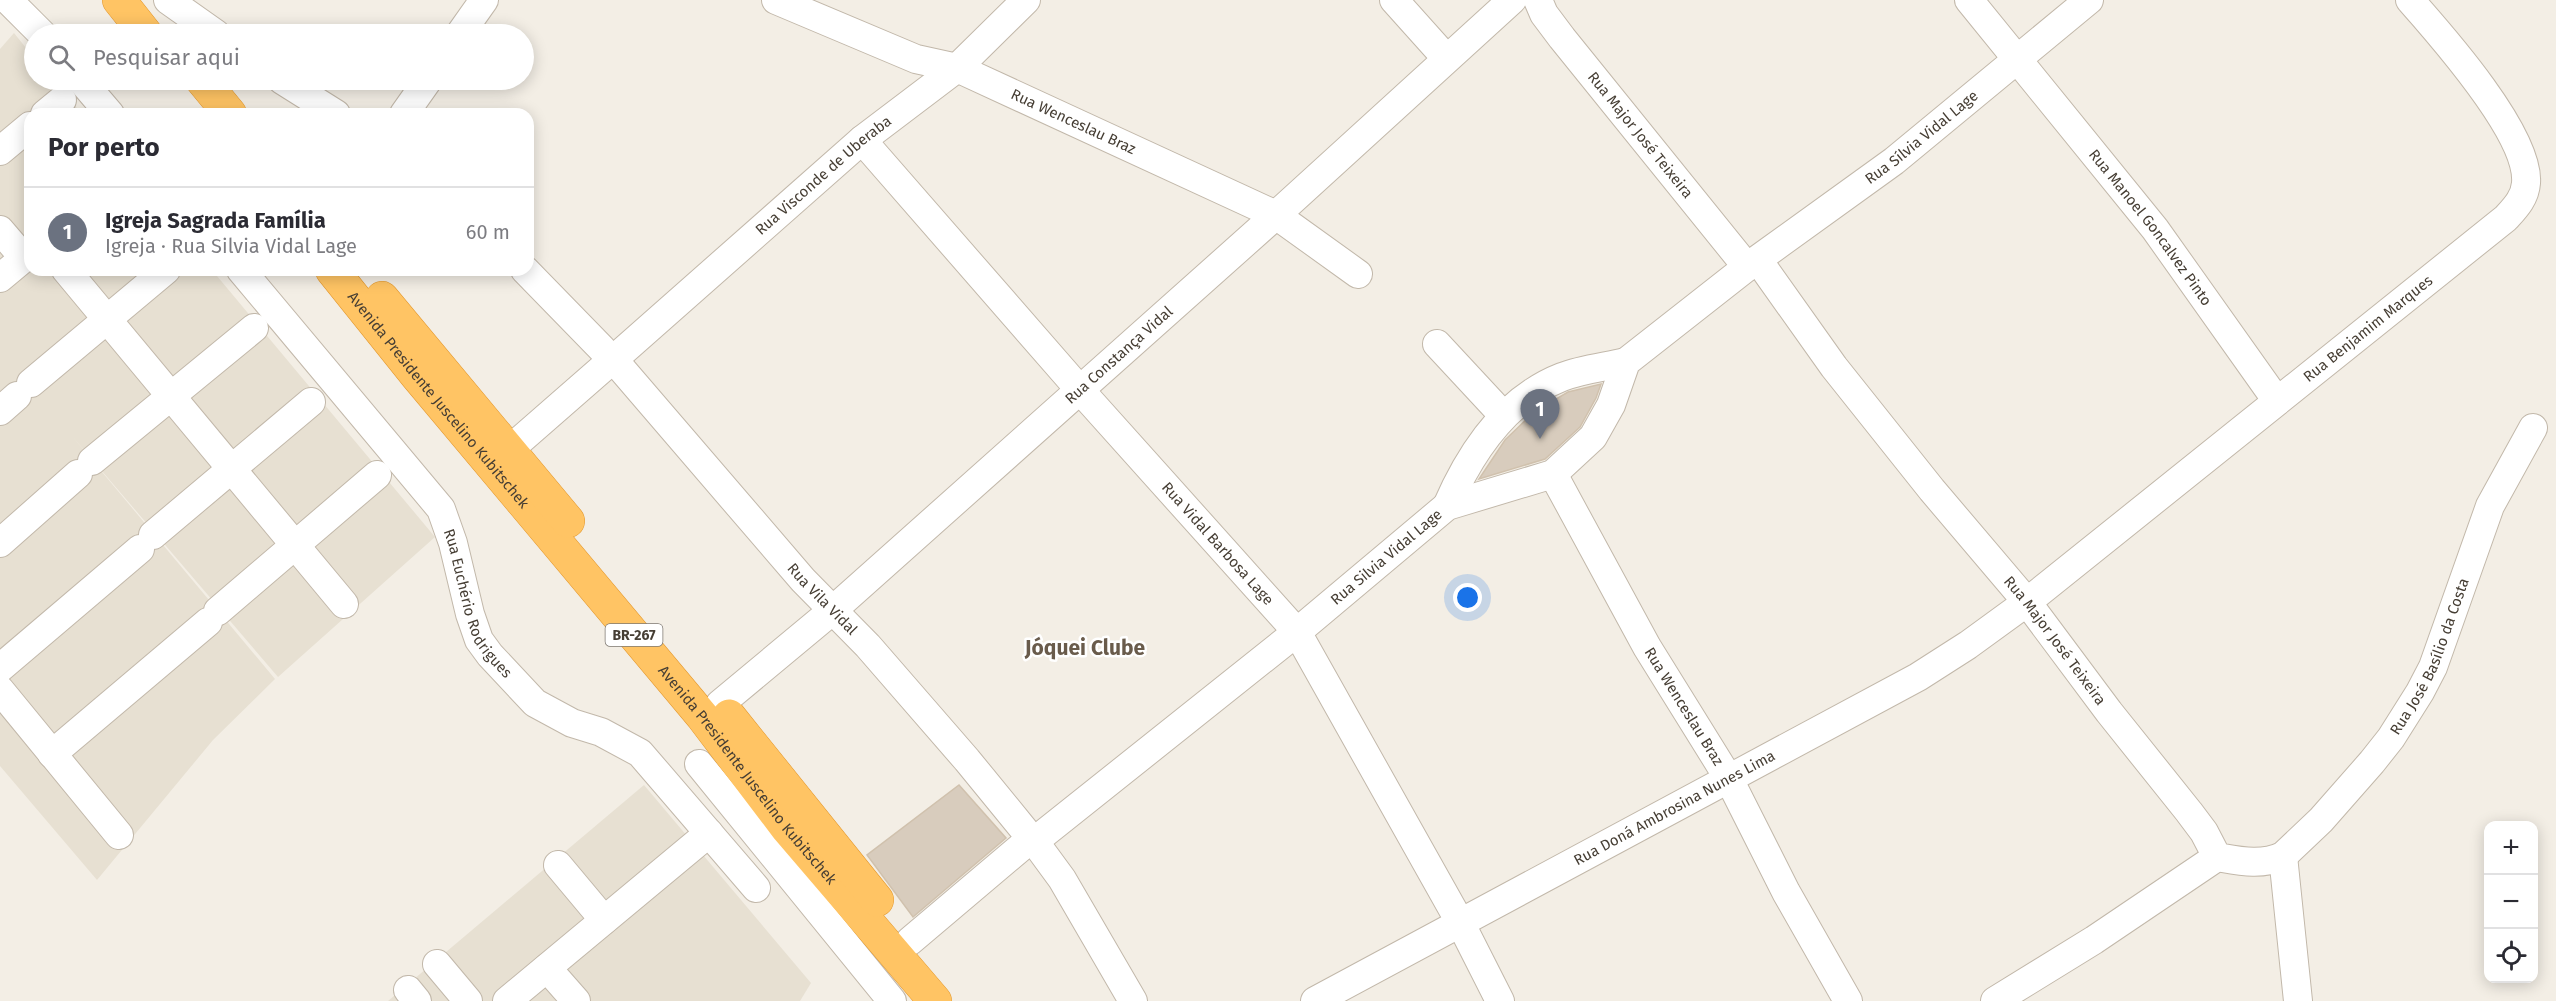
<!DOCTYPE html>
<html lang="pt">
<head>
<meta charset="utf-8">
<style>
  body { margin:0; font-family:"Fira Sans",sans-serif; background:#f7f7f7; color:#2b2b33 }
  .controls { position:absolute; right:18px; bottom:18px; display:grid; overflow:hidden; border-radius:12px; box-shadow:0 3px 15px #0003 }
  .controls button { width:54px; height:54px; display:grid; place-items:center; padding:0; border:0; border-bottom:2px solid #e1e1e2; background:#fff; color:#2b2b33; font:30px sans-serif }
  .you { position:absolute; left:1468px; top:598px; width:21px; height:21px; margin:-15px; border:4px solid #fff; border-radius:50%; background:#1a73e8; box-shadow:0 0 0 9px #1a73e833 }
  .badge { display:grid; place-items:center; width:39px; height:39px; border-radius:50%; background:#111827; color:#fff; font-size:20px; font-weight:700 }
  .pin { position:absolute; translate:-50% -50px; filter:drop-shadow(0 2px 3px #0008) }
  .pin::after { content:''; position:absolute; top:32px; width:21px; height:18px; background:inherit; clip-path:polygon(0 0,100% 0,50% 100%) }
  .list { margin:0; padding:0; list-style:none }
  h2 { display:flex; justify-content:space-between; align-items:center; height:78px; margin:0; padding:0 24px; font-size:26px }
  h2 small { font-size:20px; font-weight:400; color:#7c7c81 }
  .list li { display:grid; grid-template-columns:39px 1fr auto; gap:18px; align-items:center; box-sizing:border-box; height:90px; padding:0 24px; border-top:2px solid #e1e1e2 }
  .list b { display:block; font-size:22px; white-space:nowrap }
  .list p { margin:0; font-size:20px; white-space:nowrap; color:#7c7c81 }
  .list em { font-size:20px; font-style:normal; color:#7c7c81 }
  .icon { flex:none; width:33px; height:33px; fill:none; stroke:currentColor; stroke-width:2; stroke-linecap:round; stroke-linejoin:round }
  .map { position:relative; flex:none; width:2556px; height:1001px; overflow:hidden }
  .search { position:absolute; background:#fff; box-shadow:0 3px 15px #0003; left:24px; top:24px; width:510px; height:66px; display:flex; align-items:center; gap:15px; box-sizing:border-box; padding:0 21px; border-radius:33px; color:#7c7c81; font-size:22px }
  .panel { position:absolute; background:#fff; box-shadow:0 3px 15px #0003; left:24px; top:108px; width:510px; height:168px; border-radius:18px }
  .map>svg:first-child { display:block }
  .residential { fill:#e7e0d2 }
  .building { fill:#d8ccbd; stroke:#d0c1ad; stroke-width:1.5 }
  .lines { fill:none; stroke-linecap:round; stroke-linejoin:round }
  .minor-casing { stroke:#c2b8aa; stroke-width:30 }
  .highway-casing { stroke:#e3982e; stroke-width:34 }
  .minor { stroke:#fff; stroke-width:28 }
  .highway { stroke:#ffc464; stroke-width:33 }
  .labels { text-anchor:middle; stroke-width:5; stroke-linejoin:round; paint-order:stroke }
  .shield { fill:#fff; stroke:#7e7871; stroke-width:1.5 }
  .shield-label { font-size:14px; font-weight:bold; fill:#463e34 }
  .street-label { font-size:15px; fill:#463e34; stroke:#fff }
  .district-label { font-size:21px; font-weight:bold; fill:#695b4b; stroke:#fff }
</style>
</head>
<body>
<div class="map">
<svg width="2556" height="1001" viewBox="0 0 2556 1001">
  <rect width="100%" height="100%" fill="#f3eee5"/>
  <g class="residential">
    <polygon points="14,33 34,58 34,80 53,80 82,114 30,114 30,270 212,270 435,537 278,677 72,436 275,679 213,740 97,880 0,766 0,49"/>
    <polygon points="644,785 811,983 800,1001 388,1001"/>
  </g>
  <g class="building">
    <polygon points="1601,384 1596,398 1580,427 1545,459 1479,479 1505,440 1534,412 1568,392"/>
    <polygon points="959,785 1006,838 913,917 867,855"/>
  </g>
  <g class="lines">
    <g class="minor-casing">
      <g id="minor">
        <polyline points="8,0 42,34"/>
        <polyline points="168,0 216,34"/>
        <path id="s1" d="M776,0L916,59L957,68L1276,215L1358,274"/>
        <polyline points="1394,0 1446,58"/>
        <path id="s2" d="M1538,0L1544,14L1562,38L1747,267"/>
        <path id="s3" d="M1969,0L2155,229L2277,401"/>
        <polyline points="460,34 484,0"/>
        <polyline points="81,80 110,114"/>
        <polyline points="282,80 336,114"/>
        <polyline points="45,114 62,100"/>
        <polyline points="404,114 428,80"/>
        <path id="s4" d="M862,140L1080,390L1297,632L1461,924L1500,1001"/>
        <polyline points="0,151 30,126"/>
        <polyline points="0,230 24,258"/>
        <path id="s5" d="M1758,260L1834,367L1932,490L2027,602L2109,712L2189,812L2204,832L2217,857C2240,861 2261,866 2283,856L2321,820L2372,762L2391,738L2420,692L2433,667L2490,506L2533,428"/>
        <polyline points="66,270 344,604"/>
        <path id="s6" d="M241,270L441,509L453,543L470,614L479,640L490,655L535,703L572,723L601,732L640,753L756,888"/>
        <polyline points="525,270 602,349"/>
        <polyline points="0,278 30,253"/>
        <polyline points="1437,344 1503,415"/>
        <path id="s7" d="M622,352L862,140L957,68L1026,0"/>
        <path id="s8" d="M620,367L803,580L868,646L967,760L1025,831"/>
        <polyline points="31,383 166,270"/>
        <polyline points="0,411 17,396"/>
        <polyline points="509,450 604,367"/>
        <polyline points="92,461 254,328"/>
        <path id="s9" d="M1553,474L1647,647L1729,779L1786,892L1848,1001"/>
        <path d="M1447,506C1470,453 1506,399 1562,377C1582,369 1605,367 1626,362"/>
        <polyline points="153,535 311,402"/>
        <polyline points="0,543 78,474"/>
        <polyline points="218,611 377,475"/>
        <polyline points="0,668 140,549"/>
        <polyline points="0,690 119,835"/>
        <path id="s10" d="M720,704L833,610L1276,215L1512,0"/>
        <polyline points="52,754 208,622"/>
        <polyline points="699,764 892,1001"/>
        <path id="s11" d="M1041,836L1297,632L1447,506L1553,474L1593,437L1611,405L1626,362L1747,267L1894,161L2089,0"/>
        <polyline points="1040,849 1062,879 1133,1001"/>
        <polyline points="2283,856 2298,1001"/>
        <polyline points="558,865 604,920"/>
        <polyline points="910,941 1020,848"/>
        <polyline points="437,964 468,1001"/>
        <polyline points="547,968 576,1001"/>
        <polyline points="408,990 417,1001"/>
        <polyline points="507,1001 709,833"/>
        <path id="s12" d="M1315,1001L1918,677L1968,645L2027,602L2506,218C2515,208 2525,198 2526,183C2530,135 2441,35 2410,0"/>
        <polyline points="1995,1001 2094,940 2217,857"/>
      </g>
    </g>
    <g class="highway-casing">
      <g id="highway">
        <polyline points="119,0 146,34"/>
        <polyline points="202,80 230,114"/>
        <path id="s13" d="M332,270L417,376L702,716L787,828L935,1001"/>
        <polyline points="382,298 568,521"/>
        <polyline points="729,716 877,900"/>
      </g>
    </g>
    <use href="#minor" class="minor"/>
    <use href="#highway" class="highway"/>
  </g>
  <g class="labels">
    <rect class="shield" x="605.5" y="624" width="57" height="22" rx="4.5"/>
    <g class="shield-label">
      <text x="634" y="640">BR-267</text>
    </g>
    <g class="street-label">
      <text dy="5" stroke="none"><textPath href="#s1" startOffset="322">Rua Wenceslau Braz</textPath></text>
      <text dy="5" stroke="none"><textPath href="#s2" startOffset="170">Rua Major José Teixeira</textPath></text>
      <text dy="5" stroke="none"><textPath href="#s11" startOffset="1142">Rua Sílvia Vidal Lage</textPath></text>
      <text dy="5" stroke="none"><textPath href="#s7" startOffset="268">Rua Visconde de Uberaba</textPath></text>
      <text dy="5" stroke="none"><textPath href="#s3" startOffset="291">Rua Manoel Goncalvez Pinto</textPath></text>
      <text dy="5" stroke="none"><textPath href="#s12" startOffset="1254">Rua Benjamim Marques</textPath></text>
      <text dy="5" stroke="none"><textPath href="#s10" startOffset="530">Rua Constança Vidal</textPath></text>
      <text dy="5" stroke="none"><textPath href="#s13" startOffset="168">Avenida Presidente Juscelino Kubitschek</textPath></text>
      <text dy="5" stroke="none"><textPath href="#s4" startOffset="538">Rua Vidal Barbosa Lage</textPath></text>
      <text dy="5" stroke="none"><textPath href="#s11" startOffset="444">Rua Silvia Vidal Lage</textPath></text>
      <text dy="5" stroke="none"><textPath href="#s8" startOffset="308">Rua Vila Vidal</textPath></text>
      <text dy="5" stroke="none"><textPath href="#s6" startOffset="414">Rua Euchério Rodrigues</textPath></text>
      <text dy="5" stroke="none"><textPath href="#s5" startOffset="483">Rua Major José Teixeira</textPath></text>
      <text dy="5" stroke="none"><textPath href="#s5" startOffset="1072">Rua José Basílio da Costa</textPath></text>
      <text dy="5" stroke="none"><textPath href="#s9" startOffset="267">Rua Wenceslau Braz</textPath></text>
      <text dy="5" stroke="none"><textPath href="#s13" startOffset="654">Avenida Presidente Juscelino Kubitschek</textPath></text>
      <text dy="5" stroke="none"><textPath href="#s12" startOffset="408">Rua Doná Ambrosina Nunes Lima</textPath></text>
    </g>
    <g class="district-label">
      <text x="1085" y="655">Jóquei Clube</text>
    </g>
  </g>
</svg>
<div class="controls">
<button>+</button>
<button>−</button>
<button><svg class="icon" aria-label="locate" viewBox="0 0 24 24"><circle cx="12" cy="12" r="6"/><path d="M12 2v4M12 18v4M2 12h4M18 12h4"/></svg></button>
</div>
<div class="you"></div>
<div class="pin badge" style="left:1540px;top:439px;background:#6b7280">1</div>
<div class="search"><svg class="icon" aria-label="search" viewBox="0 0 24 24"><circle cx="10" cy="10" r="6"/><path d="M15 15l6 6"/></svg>Pesquisar aqui</div>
<section class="panel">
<h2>Por perto<small></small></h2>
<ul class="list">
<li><span class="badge" style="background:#6b7280">1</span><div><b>Igreja Sagrada Família</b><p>Igreja · Rua Silvia Vidal Lage</p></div><em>60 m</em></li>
</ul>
</section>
</div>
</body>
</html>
